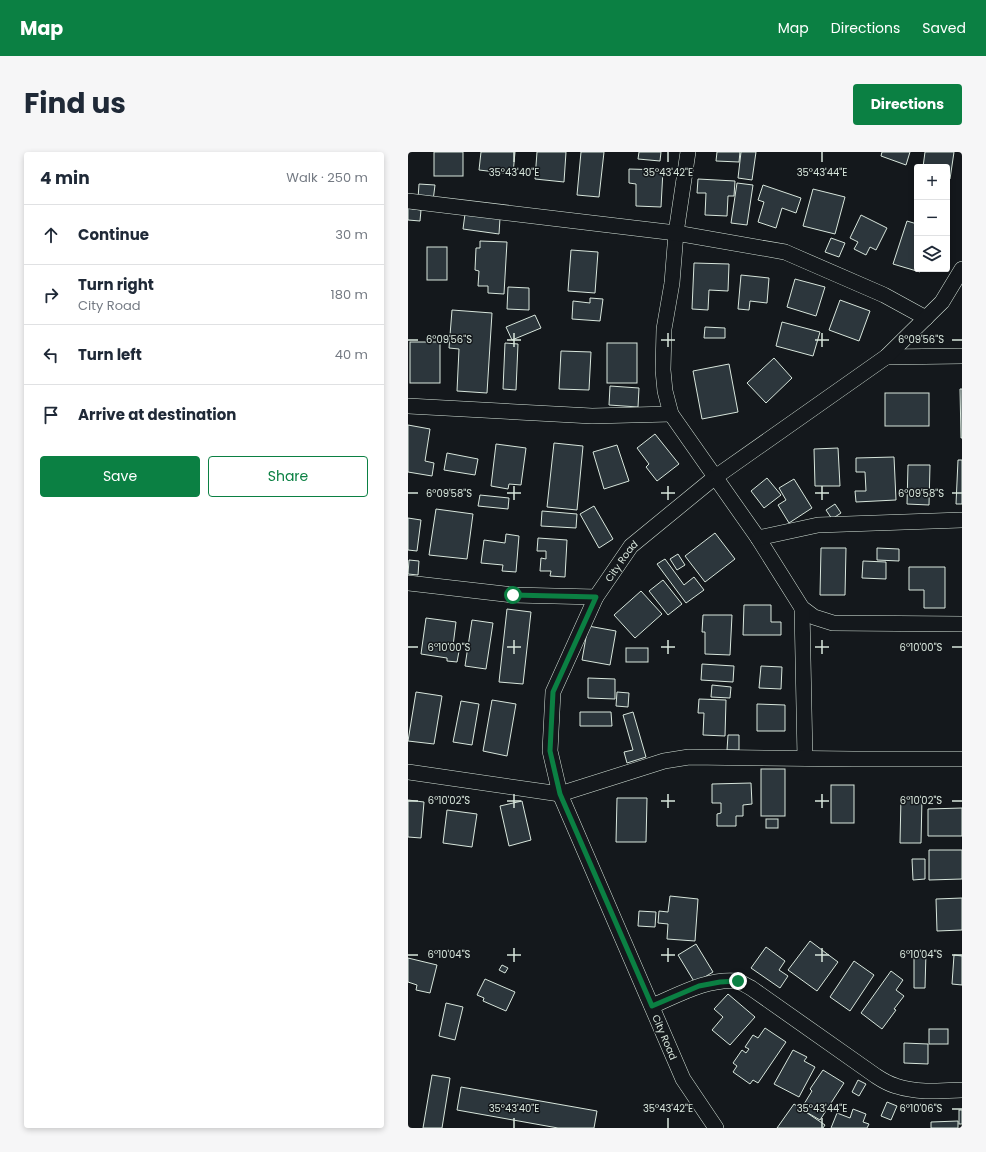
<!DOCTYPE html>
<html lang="en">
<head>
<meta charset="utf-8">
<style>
  body { margin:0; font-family:Poppins,sans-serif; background:#f6f6f7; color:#1f2937 }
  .controls { position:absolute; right:12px; top:12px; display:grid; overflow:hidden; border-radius:4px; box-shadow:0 2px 6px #0003 }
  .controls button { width:36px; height:36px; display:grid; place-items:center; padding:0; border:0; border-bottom:1px solid #e0e1e3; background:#fff; color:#1f2937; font:20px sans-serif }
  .stop { position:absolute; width:12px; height:12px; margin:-9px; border:3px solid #0b8043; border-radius:50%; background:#fff }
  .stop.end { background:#0b8043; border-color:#fff; box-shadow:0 1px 4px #0008 }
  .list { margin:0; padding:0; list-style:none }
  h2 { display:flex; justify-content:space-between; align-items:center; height:52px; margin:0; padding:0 16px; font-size:17px }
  h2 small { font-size:13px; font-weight:400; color:#747a83 }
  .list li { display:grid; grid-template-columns:26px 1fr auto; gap:12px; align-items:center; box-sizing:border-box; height:60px; padding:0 16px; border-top:1px solid #e0e1e3 }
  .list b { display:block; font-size:15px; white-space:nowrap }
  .list p { margin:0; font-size:13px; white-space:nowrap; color:#747a83 }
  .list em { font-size:13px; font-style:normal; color:#747a83 }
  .actions { display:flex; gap:8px; padding:12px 16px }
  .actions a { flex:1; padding:9px 0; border:1px solid #0b8043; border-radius:4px; text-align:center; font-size:14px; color:#0b8043 }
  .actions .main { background:#0b8043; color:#fff }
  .icon { flex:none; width:22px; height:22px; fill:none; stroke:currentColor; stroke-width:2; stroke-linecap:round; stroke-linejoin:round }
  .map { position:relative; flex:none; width:554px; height:976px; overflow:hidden; border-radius:4px }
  header { display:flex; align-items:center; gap:24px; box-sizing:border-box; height:56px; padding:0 20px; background:#0b8043; color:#fff }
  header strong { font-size:19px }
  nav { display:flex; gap:22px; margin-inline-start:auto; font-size:14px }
  .intro { display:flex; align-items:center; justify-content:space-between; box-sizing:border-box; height:96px; padding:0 24px }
  h1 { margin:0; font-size:28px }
  .button { padding:10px 18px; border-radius:4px; background:#0b8043; color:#fff; font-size:14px; font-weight:700 }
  main { display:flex; gap:24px; padding:0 24px }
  aside { flex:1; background:#fff; border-radius:4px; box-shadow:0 2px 6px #0003 }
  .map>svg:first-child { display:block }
  .building { fill:#2c363c; stroke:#d8e6dc }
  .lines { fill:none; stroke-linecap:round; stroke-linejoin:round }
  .street-casing { stroke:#d8e6dc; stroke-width:16 }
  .street { stroke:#14181c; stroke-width:15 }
  .route { stroke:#0b8043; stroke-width:5 }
  .ticks { fill:none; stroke:#d8e6dc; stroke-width:1.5 }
  .labels { text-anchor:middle; stroke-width:3; stroke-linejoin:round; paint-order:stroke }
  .street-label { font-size:10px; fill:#d8e6dc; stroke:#14181c }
  .ticks-label { font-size:10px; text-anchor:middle; fill:#d8e6dc; stroke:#14181c; stroke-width:3; stroke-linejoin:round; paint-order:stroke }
</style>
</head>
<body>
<header>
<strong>Map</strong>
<nav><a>Map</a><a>Directions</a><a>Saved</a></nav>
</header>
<div class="intro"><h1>Find us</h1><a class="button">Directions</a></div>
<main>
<aside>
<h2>4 min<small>Walk · 250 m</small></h2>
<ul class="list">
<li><svg class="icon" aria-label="ahead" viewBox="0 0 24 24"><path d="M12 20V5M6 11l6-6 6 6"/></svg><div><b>Continue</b></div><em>30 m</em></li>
<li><svg class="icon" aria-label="right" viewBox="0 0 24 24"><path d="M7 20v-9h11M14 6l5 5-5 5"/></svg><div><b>Turn right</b><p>City Road</p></div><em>180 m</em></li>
<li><svg class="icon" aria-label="left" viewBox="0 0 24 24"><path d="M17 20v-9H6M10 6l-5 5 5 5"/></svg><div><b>Turn left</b></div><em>40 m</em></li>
<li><svg class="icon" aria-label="arrive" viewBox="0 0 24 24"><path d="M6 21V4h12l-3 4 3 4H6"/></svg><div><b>Arrive at destination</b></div></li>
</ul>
<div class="actions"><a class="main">Save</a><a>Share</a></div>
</aside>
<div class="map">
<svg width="554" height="976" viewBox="0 0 554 976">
  <rect width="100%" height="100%" fill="#14181c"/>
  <g class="building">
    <rect x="26" y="0" width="29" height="24"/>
    <polygon points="73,0 107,0 105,22 71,18"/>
    <polygon points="129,0 158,0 156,30 127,27"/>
    <polygon points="173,0 196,0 191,45 169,43"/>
    <polygon points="231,0 253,0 252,9 230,7"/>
    <polygon points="309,0 332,0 331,10 308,9"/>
    <polygon points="333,0 348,0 344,28 330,26"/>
    <polygon points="474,0 502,0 498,13 473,4"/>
    <polygon points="517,0 546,0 542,27 539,27 539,15 515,15"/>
    <polygon points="221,17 255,18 253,55 228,54 228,32 221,31"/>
    <polygon points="290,27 327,29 326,44 320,44 319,64 297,63 298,41 289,41"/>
    <polygon points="329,31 345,33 339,73 323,71"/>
    <polygon points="11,32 27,33 25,49 10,47"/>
    <polygon points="355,33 393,46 388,61 374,56 368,76 350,70 356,50 350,48"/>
    <polygon points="405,37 437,45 427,82 395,74"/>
    <polygon points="0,56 13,58 12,69 0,68"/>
    <polygon points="57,62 92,66 91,82 55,77"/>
    <polygon points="453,63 479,76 468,98 462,95 458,103 446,97 450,90 442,86"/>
    <polygon points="499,69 509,72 509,117 513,117 512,120 485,112"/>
    <polygon points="423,86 437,91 431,105 417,100"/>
    <polygon points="72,89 99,90 96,142 80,141 80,134 70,134 71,119 67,118 68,96 72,96"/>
    <rect x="19" y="95" width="20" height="33"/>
    <polygon points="163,98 190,100 187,141 160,139"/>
    <polygon points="286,111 321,112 320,139 301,138 300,158 284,157"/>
    <polygon points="333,123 361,126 359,151 342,149 341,158 330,157"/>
    <polygon points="387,127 417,135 408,164 379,155"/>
    <polygon points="100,135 121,136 121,158 99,157"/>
    <polygon points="182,146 195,147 192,169 164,167 165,149 182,151"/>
    <polygon points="432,148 462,159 451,189 421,178"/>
    <polygon points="44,158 84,161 79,241 49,239 51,197 41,196"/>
    <polygon points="127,163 133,176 104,188 98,175"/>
    <polygon points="374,170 412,180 405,204 368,194"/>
    <polygon points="297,175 317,176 317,186 296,186"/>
    <rect x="2" y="190" width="30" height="41"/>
    <polygon points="97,191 110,192 108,238 95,237"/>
    <rect x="199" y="191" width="30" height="40"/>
    <polygon points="153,199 183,200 181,238 151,237"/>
    <polygon points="366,206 384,226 358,251 339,231"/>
    <polygon points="321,212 330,260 294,267 285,219"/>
    <polygon points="202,234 231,236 230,255 201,253"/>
    <polygon points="552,237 554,237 554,286 553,286"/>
    <rect x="477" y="241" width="44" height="33"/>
    <polygon points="0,273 22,277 17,309 26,311 24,324 0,320"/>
    <polygon points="247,282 271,312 249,329 238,315 241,312 229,296"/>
    <polygon points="146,291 175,294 169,358 139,355"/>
    <polygon points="88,292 118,296 113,333 101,332 100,337 83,334"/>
    <polygon points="209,293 221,329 196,337 185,300"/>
    <polygon points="430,296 432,334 407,334 406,297"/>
    <polygon points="39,301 70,307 67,323 36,318"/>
    <polygon points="486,305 488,348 448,350 447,339 458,339 457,320 448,320 448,306"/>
    <polygon points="550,308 554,308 554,352 548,352"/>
    <polygon points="500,313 522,313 521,353 499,352"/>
    <polygon points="359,326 373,343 356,356 343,339"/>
    <polygon points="386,327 404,356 381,371 370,353 378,348 371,336"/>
    <polygon points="72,343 101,346 100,357 70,354"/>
    <polygon points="427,352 433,361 424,367 418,358"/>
    <polygon points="186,354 205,387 191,396 172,362"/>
    <polygon points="28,357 65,362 59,407 21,403"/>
    <polygon points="134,359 169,362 168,376 133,374"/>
    <polygon points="0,366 13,368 9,399 0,398"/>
    <polygon points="307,381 327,407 297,430 277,404"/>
    <polygon points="98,382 111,384 108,420 94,419 95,413 73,411 76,388 97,391"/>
    <polygon points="130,386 159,388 157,425 142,424 143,419 132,419 133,406 138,407 138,399 129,399"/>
    <polygon points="413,396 438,396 437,443 412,443"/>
    <polygon points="469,396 491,397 491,409 469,408"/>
    <polygon points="270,402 277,413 269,418 262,407"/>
    <polygon points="257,407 276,433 286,425 296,438 278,451 249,412"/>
    <polygon points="1,408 11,409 10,423 0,422"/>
    <polygon points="455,409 478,410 478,427 454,426"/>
    <polygon points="501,415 537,415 537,456 516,456 516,438 501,438"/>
    <polygon points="255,428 274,452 260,463 241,439"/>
    <polygon points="233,439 254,462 227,486 206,463"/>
    <polygon points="336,453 363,453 363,470 373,470 373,483 335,483"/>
    <polygon points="99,457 123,460 115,532 91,530"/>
    <polygon points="295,463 324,463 322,503 297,502 297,480 294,480"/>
    <polygon points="18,466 48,470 45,494 52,494 49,510 39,509 39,506 13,502"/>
    <polygon points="64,468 85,471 78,517 57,514"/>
    <polygon points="180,474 208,479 202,513 174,508"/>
    <rect x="218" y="496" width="22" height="14"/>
    <polygon points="294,512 326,514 325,530 293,528"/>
    <polygon points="353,514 374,515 373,537 351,536"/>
    <polygon points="180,526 207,527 207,547 180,546"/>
    <polygon points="304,533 323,535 322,546 303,545"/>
    <polygon points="8,540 34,544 26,592 0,589"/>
    <polygon points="209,540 221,541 220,555 208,554"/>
    <polygon points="291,547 318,548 317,584 295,583 296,561 290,561"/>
    <polygon points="84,548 108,552 99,604 75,599"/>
    <polygon points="53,549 71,552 64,593 45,590"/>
    <polygon points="349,552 377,553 377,579 349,579"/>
    <polygon points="172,560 203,560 204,574 172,574"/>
    <polygon points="225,560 238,605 219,611 216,600 225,598 215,563"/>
    <polygon points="320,583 331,583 331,598 319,598"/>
    <rect x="353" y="617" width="24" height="47"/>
    <polygon points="343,631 344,652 335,653 335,664 328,664 328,674 309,674 309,662 313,661 313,651 304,651 304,632"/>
    <rect x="423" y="633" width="23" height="38"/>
    <polygon points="493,645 514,646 513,691 492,691"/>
    <polygon points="209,646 239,646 238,690 208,690"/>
    <polygon points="0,648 16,650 13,686 0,685"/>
    <polygon points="114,649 123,688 101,694 92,654"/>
    <polygon points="554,656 554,684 520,684 520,657"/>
    <polygon points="39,658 69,662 64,695 35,691"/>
    <rect x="358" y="667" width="12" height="9"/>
    <polygon points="521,698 554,698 554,727 521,728"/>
    <polygon points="504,707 517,707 517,727 505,728"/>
    <polygon points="262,744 290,747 287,789 259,787 260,772 250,771 251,759 260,760"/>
    <polygon points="554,746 554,778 529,779 528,747"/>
    <polygon points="231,759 248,760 247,775 230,774"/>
    <polygon points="402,789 430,810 409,839 380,818"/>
    <polygon points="288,792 305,820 287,831 270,803"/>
    <polygon points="358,795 377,809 371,818 380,824 372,836 343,816"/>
    <polygon points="506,800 518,800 517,836 506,836"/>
    <polygon points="546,803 554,804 554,833 544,832"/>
    <polygon points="0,806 29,813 22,841 8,838 9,833 0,830"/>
    <polygon points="446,809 466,823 442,859 422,845"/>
    <polygon points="94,813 100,816 97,821 91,818"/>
    <polygon points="483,819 495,828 488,838 496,844 486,857 488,858 474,877 453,861"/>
    <polygon points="77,827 107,840 98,859 75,849 76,846 69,843"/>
    <polygon points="320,842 347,865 322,893 304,878 315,865 306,857"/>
    <polygon points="38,851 55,855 47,888 31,884"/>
    <polygon points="357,876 378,890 350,931 345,928 342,932 325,920 329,914 325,911 334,898 338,901 341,897 337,895 345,883 350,886"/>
    <rect x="521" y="877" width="19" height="15"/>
    <polygon points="496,891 520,892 520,912 496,911"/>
    <polygon points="385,898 399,905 396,909 407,915 391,945 366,932"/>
    <polygon points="415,918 436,931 412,968 393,957 404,939 402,937"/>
    <polygon points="24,923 42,926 34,976 15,976"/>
    <polygon points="450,928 458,932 451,944 444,940"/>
    <polygon points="53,935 189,959 186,976 150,976 49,958"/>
    <polygon points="479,950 489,954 483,968 473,964"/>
    <polygon points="386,952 417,973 415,976 369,976"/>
    <polygon points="445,957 458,962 455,970 461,972 459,976 423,976 429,961 442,966"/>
    <rect x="551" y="958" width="3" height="14"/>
    <polygon points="550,969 550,976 523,976 523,970"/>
  </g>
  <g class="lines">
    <g class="street-casing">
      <g id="street">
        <polyline points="280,0 268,81 264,131 256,177 255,218 257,239 263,262 350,386 394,456 406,465 425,471 554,472"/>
        <polyline points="0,49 268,81 377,100 476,143 518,166"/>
        <polyline points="478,205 554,204"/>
        <polyline points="0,254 184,264 263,262"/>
        <polyline points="350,386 410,373 554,368"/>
        <polyline points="0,431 105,443 188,445"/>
        <polyline points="394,456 397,606"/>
        <polyline points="0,620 152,642 256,609 281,605 445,607 554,607"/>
        <path d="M244,854C270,843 299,826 329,829C333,830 339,834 343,836L468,924C474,928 481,932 488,934C509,941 532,939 554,938"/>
        <path id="s1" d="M308,976L275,927L152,642L142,599L145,540L188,445L223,394L306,326L478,205L534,150L554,117"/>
      </g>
    </g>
    <use href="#street" class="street"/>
  </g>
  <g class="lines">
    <polyline class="route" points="105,443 188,445 145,540 142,599 152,642 244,854 291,834 312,830 330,829"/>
  </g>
  <path class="ticks" d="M106,0V10M260,0V10M414,0V10M106,181V195M260,181V195M414,181V195M0,188H10M99,188H113M253,188H267M407,188H421M544,188H554M106,334V348M260,334V348M414,334V348M0,341H10M99,341H113M253,341H267M407,341H421M544,341H554M106,488V502M260,488V502M414,488V502M0,495H10M99,495H113M253,495H267M407,495H421M544,495H554M106,642V656M260,642V656M414,642V656M0,649H10M99,649H113M253,649H267M407,649H421M544,649H554M106,796V810M260,796V810M414,796V810M0,803H10M99,803H113M253,803H267M407,803H421M544,803H554M544,957H554M106,966V976M260,966V976M414,966V976"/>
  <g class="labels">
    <g class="street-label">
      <text dy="4" stroke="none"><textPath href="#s1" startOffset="621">City Road</textPath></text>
      <text transform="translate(257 885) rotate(67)" y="4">City Road</text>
    </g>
  </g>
  <g class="ticks-label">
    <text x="106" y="24">35°43'40"E</text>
    <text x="260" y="24">35°43'42"E</text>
    <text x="414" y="24">35°43'44"E</text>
    <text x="41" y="191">6°09'56"S</text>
    <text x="513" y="191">6°09'56"S</text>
    <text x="41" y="345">6°09'58"S</text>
    <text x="513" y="345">6°09'58"S</text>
    <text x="41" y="499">6°10'00"S</text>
    <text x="513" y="499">6°10'00"S</text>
    <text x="41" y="652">6°10'02"S</text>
    <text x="513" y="652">6°10'02"S</text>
    <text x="41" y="806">6°10'04"S</text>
    <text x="513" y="806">6°10'04"S</text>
    <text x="106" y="960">35°43'40"E</text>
    <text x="260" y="960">35°43'42"E</text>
    <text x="414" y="960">35°43'44"E</text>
    <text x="513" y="960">6°10'06"S</text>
  </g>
</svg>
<div class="controls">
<button>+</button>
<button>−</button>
<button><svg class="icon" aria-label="layers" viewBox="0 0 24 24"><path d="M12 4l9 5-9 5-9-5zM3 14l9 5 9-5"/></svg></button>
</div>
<div class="stop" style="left:105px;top:443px"></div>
<div class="stop end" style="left:330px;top:829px"></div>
</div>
</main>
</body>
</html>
